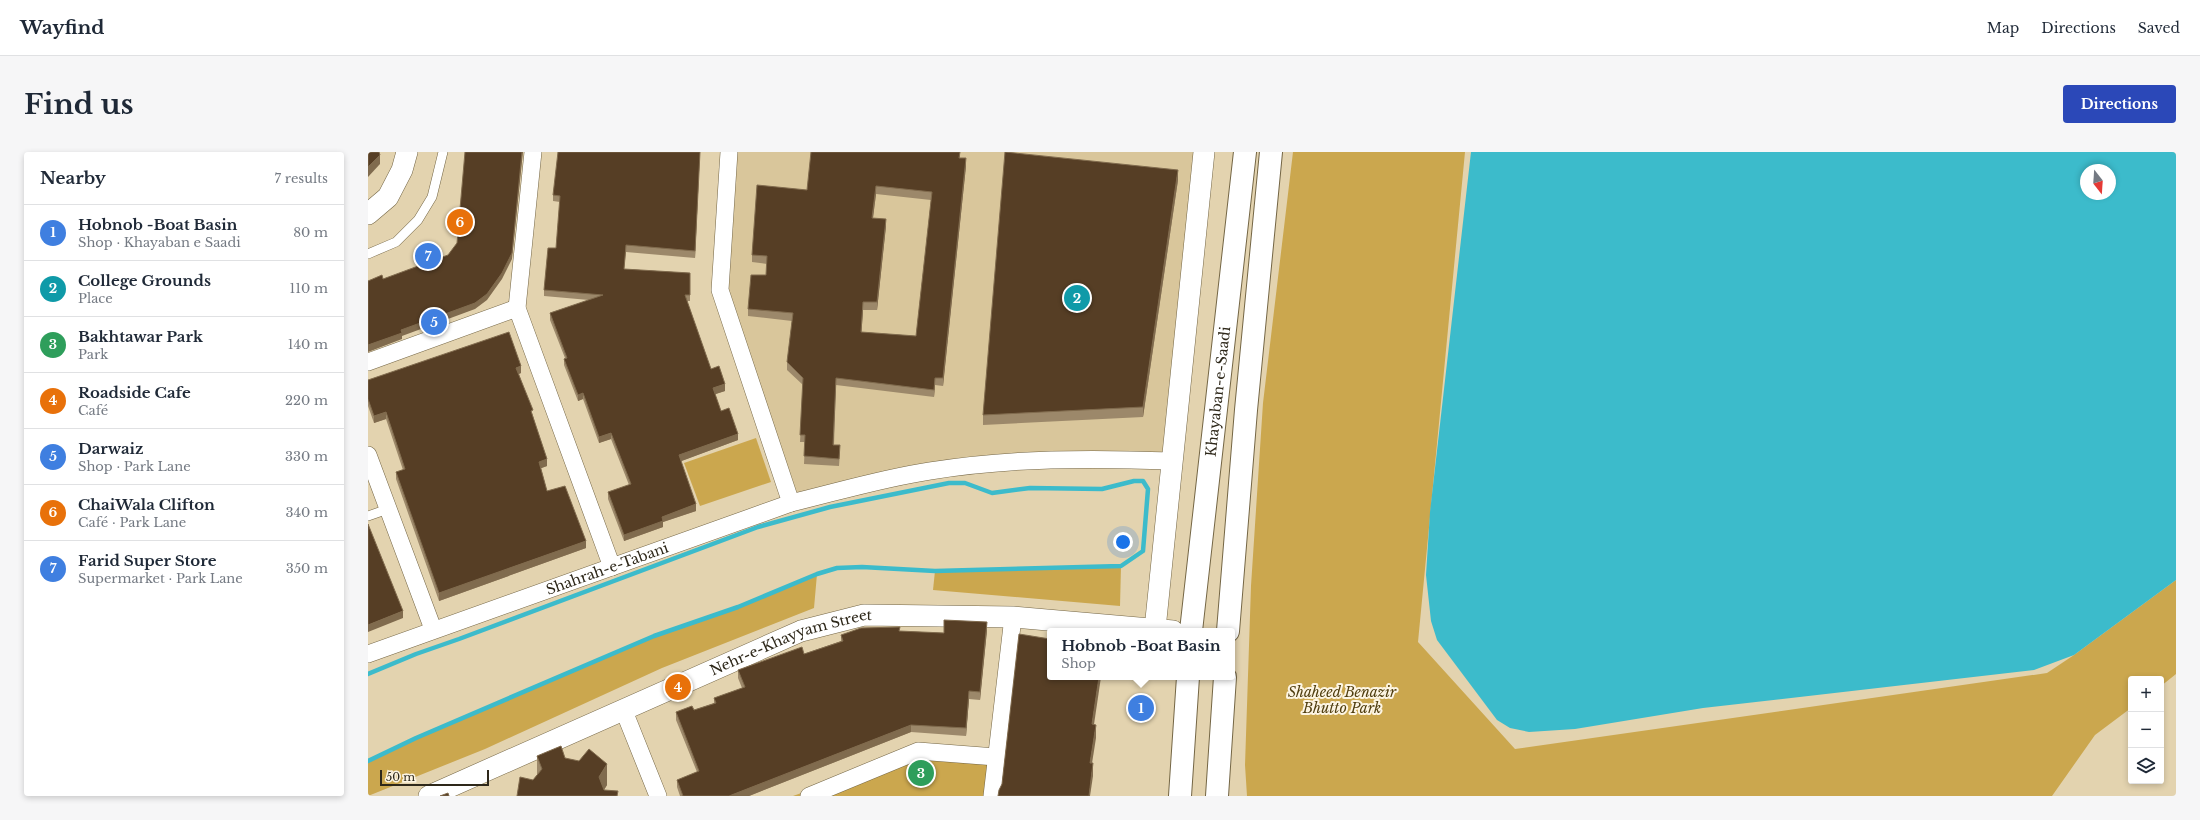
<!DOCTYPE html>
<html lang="en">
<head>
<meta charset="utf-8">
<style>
  body { margin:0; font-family:"Libre Baskerville",serif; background:#f6f6f7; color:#1f2937 }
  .controls { position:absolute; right:12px; bottom:12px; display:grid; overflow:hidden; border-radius:4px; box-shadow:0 2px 6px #0003 }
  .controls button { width:36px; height:36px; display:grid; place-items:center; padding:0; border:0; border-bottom:1px solid #e0e1e3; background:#fff; color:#1f2937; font:20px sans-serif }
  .compass { position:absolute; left:1712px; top:12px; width:36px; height:36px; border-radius:50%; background:#fff; box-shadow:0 2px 6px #0003; rotate:163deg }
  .scale { position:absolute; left:12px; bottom:10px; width:109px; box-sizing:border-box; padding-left:4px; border:2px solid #2e281a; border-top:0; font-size:11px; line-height:14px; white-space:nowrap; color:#2e281a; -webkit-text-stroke:3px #fdf5e3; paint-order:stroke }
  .you { position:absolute; left:755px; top:390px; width:14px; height:14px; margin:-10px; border:3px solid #fff; border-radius:50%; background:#1a73e8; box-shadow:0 0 0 6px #1a73e833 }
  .badge { display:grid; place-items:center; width:26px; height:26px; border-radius:50%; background:#2b48b8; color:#fff; font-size:13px; font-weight:700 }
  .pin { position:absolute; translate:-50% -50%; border:2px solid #fff; box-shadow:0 1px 4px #0006 }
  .popup { position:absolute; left:679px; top:476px; width:188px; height:52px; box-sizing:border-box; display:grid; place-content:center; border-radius:4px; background:#fff; filter:drop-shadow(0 1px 3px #0005); font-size:13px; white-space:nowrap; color:#747a83 }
  .popup b { font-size:15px; color:#1f2937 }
  .popup::after { content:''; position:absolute; left:50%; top:100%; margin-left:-8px; border:8px solid transparent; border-top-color:#fff }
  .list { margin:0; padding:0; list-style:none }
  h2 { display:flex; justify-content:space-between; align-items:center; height:52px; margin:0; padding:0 16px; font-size:17px }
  h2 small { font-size:13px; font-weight:400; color:#747a83 }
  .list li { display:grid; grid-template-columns:26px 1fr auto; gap:12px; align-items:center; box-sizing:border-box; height:56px; padding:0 16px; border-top:1px solid #e0e1e3 }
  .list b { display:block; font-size:15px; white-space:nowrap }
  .list p { margin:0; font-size:13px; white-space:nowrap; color:#747a83 }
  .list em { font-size:13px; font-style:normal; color:#747a83 }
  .icon { flex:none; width:22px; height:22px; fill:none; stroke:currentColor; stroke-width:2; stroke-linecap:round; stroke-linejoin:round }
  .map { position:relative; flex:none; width:1808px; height:644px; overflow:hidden; border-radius:4px }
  header { display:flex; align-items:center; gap:24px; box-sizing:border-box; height:56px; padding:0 20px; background:#fff; border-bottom:1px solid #e0e1e3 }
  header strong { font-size:19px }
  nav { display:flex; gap:22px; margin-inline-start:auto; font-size:14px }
  .intro { display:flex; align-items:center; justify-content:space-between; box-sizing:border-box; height:96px; padding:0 24px }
  h1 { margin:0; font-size:28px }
  .button { padding:10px 18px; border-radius:4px; background:#2b48b8; color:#fff; font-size:14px; font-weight:700 }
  main { display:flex; gap:24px; padding:0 24px }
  aside { flex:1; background:#fff; border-radius:4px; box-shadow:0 2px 6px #0003 }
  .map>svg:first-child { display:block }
  .built { fill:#d9c69b }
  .green { fill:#cba74e }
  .water { fill:#3cbbcb; fill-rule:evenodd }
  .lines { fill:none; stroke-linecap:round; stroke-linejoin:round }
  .stream { stroke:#3cbbcb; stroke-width:4.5 }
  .service-casing { stroke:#746645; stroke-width:10 }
  .minor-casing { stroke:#746645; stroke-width:18 }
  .tertiary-casing { stroke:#746645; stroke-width:22 }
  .primary-casing { stroke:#746645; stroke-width:24 }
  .service { stroke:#fff; stroke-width:9 }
  .minor { stroke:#fff; stroke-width:17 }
  .tertiary { stroke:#fff; stroke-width:21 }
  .primary { stroke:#fff; stroke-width:22 }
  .wall { fill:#9c886a; fill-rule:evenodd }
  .shaded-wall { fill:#806b4e }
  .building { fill:#563e25; stroke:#806b4e; fill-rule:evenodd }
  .labels { text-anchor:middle; stroke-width:4; stroke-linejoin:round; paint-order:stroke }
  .street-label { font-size:14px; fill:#2e281a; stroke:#fdf5e3 }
  .park-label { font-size:14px; font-style:italic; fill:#503e0f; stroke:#fdf5e3 }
</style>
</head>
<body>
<header>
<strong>Wayfind</strong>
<nav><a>Map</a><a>Directions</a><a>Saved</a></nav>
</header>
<div class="intro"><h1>Find us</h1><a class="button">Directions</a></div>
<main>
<aside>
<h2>Nearby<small>7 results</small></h2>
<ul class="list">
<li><span class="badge" style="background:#3f7fe0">1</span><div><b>Hobnob -Boat Basin</b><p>Shop · Khayaban e Saadi</p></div><em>80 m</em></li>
<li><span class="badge" style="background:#0f9aa8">2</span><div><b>College Grounds</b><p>Place</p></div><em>110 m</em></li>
<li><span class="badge" style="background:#2e9e5b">3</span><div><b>Bakhtawar Park</b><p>Park</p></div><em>140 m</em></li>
<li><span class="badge" style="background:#e8710a">4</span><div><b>Roadside Cafe</b><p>Café</p></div><em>220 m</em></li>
<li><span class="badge" style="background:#3f7fe0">5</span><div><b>Darwaiz</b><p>Shop · Park Lane</p></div><em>330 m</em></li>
<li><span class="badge" style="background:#e8710a">6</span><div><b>ChaiWala Clifton</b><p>Café · Park Lane</p></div><em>340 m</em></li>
<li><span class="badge" style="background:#3f7fe0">7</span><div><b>Farid Super Store</b><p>Supermarket · Park Lane</p></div><em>350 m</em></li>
</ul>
</aside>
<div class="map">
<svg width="1808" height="644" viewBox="0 0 1808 644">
  <rect width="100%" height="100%" fill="#e3d3af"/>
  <polygon class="built" points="361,0 836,0 804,309 595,314 423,351 352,138"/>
  <g class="green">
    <polygon points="925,0 1097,0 1050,490 1147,597 1679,521 1706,503 1808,428 1808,522 1793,534 1793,527 1763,527 1763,556 1727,583 1684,644 879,644 877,613 883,434 895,251"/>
    <polygon points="388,286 403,330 332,354 316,311"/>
    <polygon points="753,414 752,454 565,438 567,419"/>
    <polygon points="449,422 446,456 294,516 117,597 0,644 0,609 48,586 287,484 370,455"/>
    <polygon points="550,599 621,599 618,644 425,644"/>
  </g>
  <path class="water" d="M1103,0H1808V428L1706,503L1666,518L1335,556L1207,577L1161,580L1142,576L1129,568L1069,488L1063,469L1058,423L1062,360ZM1718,18H1742V42H1718Z"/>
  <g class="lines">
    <polyline class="stream" points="0,522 48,502 91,487 390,375 462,355 581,331 597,331 624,341 662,336 734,337 766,329 775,329 780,337 775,399 753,414 567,419 494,415 469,416 449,422 370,455 286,484 48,586 0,609"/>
    <g class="service-casing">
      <g id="service">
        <polyline points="0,102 28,90 50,68 64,45 75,0"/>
        <polyline points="0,364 20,357"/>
      </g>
    </g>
    <g class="minor-casing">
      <g id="minor">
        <polyline points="165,0 149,156 244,415"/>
        <polyline points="0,210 149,156"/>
        <polyline points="0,303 65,477"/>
        <path d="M423,351C469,340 515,326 562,319C641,306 724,306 804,309"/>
        <path id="s1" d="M0,502L423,351L352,138L361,0"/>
        <polyline points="256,559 290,644"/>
        <polyline points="441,644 550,599 628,605"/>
        <polyline points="624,644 645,465"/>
      </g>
    </g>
    <g class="tertiary-casing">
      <g id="tertiary">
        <polyline points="0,62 20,45 34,18 39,0"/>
        <polyline points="787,477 836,0"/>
        <path id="s2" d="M61,644L433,479L496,463L645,465L805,479"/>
      </g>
    </g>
    <g class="primary-casing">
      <g id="primary">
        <path id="s3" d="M823,479L877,0"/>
        <polyline points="860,479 878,258 903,0"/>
        <polyline points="812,644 820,525"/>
        <polyline points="849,644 857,525"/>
      </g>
    </g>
    <use href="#service" class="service"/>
    <use href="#minor" class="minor"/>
    <use href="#tertiary" class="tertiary"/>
    <use href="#primary" class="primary"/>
  </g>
  <g class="wall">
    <polygon points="332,0 327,106 258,100 256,117 322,121 322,149 319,149 343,217 357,239 347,242 353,259 370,288 313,309 328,359 295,370 295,375 256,389 240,347 240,340 261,333 243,287 231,291 215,247 210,249 196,213 196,207 197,206 182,168 182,161 221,148 176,144 176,138 188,96 192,50 185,49 185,43"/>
    <path d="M592,0V6L598,14L575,234L567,233L566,245L468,233L466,293L472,300L471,314L436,312L437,290H432L435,233L419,218V210L424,169L380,164V157L398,123L399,112L384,110V103L439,38ZM508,42L563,48L548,184L493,180L495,158H509L518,74L505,66Z"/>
    <polygon points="810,28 775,265 615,273 615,263"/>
    <polygon points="153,221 151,222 165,264 179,314 173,316 179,339 218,396 71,449 28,327 28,320 35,318 18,267 6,271 0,254 0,228"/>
    <polygon points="619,478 612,548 601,547 598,584 543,580 381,644 312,644 309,635 309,628 329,620 308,568 308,560 326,558 346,551 346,546 374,536 370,526 370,518 436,502 473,489 473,483 531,479 576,481"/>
    <polygon points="169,604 197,606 239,633 236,638 250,644 149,644 165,628 169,623"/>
  </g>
  <g class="shaded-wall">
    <polygon points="154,0 155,0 144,107 134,127 119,148 107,157 34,184 34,187 0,200 0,193 33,178"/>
    <polygon points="332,0 327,106 327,99"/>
    <polygon points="12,3 12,12 0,25 0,15"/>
    <polygon points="598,6 598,14 575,234 575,226"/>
    <polygon points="810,18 810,28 775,265 775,255"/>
    <polygon points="508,34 508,42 504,73 504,66"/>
    <polygon points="518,67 518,74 509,158 509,150"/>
    <polygon points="495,150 495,158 493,187 493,180"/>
    <polygon points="153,214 153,221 148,223 148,216"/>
    <polygon points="567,226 567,233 566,245 566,238"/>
    <polygon points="357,232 357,239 345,243 345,236"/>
    <polygon points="215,241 215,247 210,249 210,243"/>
    <polygon points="18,260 18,267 6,271 6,264"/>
    <polygon points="243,281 243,287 231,291 231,285"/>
    <polygon points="370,282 370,288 311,310 311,303"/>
    <polygon points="179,307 179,314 171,317 171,310"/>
    <polygon points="328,352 328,359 295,370 295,375 256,389 256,383 294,365"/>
    <polygon points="218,389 218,396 71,449 71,441"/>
    <polygon points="35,459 35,466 0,480 0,473"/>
    <polygon points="619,470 619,478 612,548 612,540"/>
    <polygon points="731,525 733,525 724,586 724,572"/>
    <polygon points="601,539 601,547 598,584 598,576"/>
    <polygon points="543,573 543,580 381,644 361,644"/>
    <polygon points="728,573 728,586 722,624 722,611"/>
    <polygon points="725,611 725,624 722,644 721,644"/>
    <polygon points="239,612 239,633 232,644 231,625"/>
  </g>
  <g class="building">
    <polygon points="0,0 11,0 12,3 0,15"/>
    <polygon points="97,0 154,0 144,101 134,121 119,142 107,151 33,178 34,181 0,193 0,129 14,123 15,127 80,103 89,91"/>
    <polygon points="190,0 332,0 327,99 258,93 256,117 322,121 322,143 317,143 343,217 351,214 357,232 345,236 353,259 361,256 370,282 311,303 328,352 294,365 295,369 256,383 240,340 263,332 243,281 231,285 215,241 210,243 196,207 199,206 182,161 235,143 176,138 180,96 188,96 192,44 185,43"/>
    <path d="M443,0H592L591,6H598L575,226H567L566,238L468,226L465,293H472L471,307L436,304L437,283H432L435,226L419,210L425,161L380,157L383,123H398L399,104L384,103L389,33L439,38ZM508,34L564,40L548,184L493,180L495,150H509L518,67L504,66Z"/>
    <polygon points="637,0 810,18 775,255 615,263"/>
    <polygon points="141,180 153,214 148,216 165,258 163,259 179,307 171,310 179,339 197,334 218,389 71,441 28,320 37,317 18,260 6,264 0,247 0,228"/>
    <polygon points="0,372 35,459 0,473"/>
    <polygon points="576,468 619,470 612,540 601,539 598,576 543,573 361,644 315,644 309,628 331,619 308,560 324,554 326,558 348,551 346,546 377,535 370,518 434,495 436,502 475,489 473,483 493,476 532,475 531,479 576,481"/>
    <polygon points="651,482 682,487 682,525 731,525 724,572 728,573 722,611 725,611 721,644 630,644 631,638 634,632"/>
    <polygon points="193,594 197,606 211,609 221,597 239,612 231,625 236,638 250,639 249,644 149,644 152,625 165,628 174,617 169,604"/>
    <polygon points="80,641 81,644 72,644"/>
  </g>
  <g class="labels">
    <g class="street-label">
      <text dy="5" stroke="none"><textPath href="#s3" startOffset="241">Khayaban-e-Saadi</textPath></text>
      <text dy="5" stroke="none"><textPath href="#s1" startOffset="254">Shahrah-e-Tabani</textPath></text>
      <text dy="5" stroke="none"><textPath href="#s2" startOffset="394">Nehr-e-Khayyam Street</textPath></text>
    </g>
    <g class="park-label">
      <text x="974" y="545">Shaheed Benazir<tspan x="974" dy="16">Bhutto Park</tspan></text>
    </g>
  </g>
</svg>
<div class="controls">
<button>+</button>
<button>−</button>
<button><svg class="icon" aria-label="layers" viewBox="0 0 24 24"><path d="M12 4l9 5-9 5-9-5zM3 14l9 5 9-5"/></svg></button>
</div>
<svg class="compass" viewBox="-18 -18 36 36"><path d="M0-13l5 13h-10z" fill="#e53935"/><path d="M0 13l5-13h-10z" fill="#747a83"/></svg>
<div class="scale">50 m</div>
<div class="you"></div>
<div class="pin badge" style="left:773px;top:556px;background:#3f7fe0">1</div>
<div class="popup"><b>Hobnob -Boat Basin</b>Shop</div>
<div class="pin badge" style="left:709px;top:146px;background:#0f9aa8">2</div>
<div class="pin badge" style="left:553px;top:621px;background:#2e9e5b">3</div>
<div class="pin badge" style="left:310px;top:535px;background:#e8710a">4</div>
<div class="pin badge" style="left:66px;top:170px;background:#3f7fe0">5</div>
<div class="pin badge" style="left:92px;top:70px;background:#e8710a">6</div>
<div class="pin badge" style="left:60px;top:104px;background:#3f7fe0">7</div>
</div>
</main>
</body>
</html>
